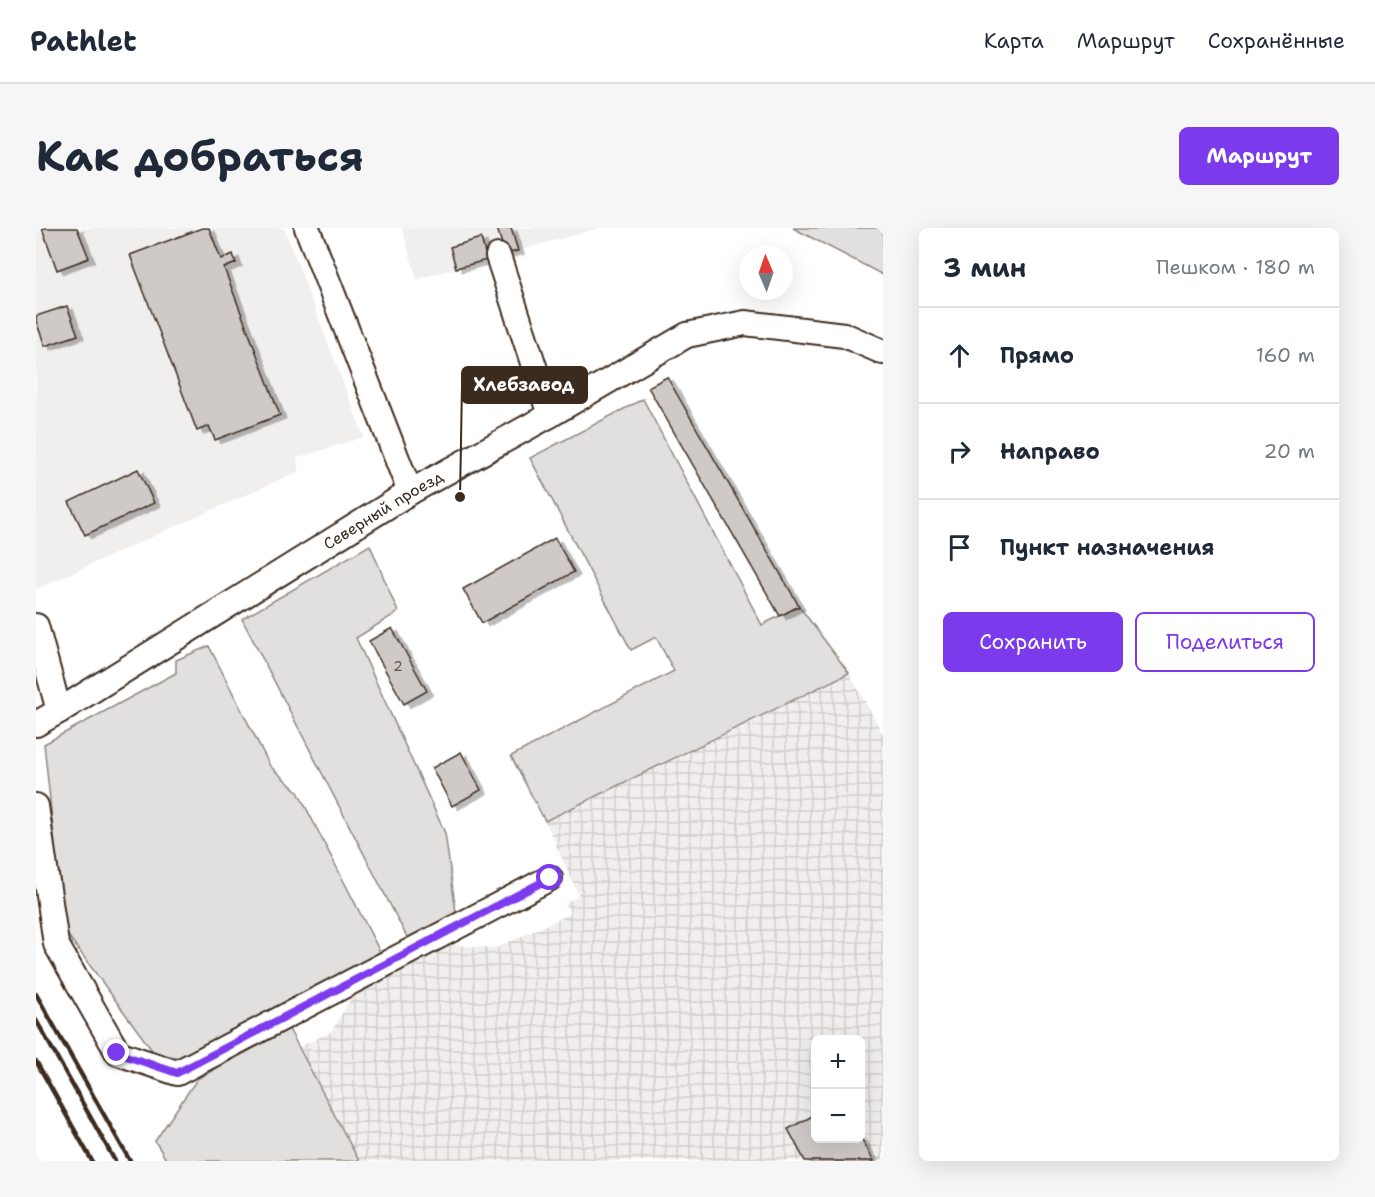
<!DOCTYPE html>
<html lang="ru">
<meta charset="utf-8">
<style>
body{margin:0;font-family:"Shantell Sans",sans-serif;background:#f6f6f7;color:#1f2937}
.controls{position:absolute;right:18px;bottom:18px;display:grid;overflow:hidden;border-radius:9px;box-shadow:0 6px 24px #0002}
.controls button{width:54px;height:54px;display:grid;place-items:center;padding:0;border:0;border-bottom:2px solid #e0e1e3;background:#fff;color:#1f2937;font:30px sans-serif}
.compass{position:absolute;left:703px;top:18px;width:54px;height:54px;border-radius:50%;background:#fff;box-shadow:0 6px 24px #0002;rotate:358deg}
.stop{position:absolute;width:18px;height:18px;margin:-14px;border:4px solid #7c3aed;border-radius:50%;background:#fff}
.stop.end{background:#7c3aed;border-color:#fff;box-shadow:0 2px 6px #0008}
.list{margin:0;padding:0;list-style:none}
h2{display:flex;justify-content:space-between;align-items:center;height:78px;margin:0;padding:0 24px;font-size:26px}
h2 small{font-size:20px;font-weight:400;color:#747a83}
.list li{display:grid;grid-template-columns:39px 1fr auto;gap:18px;align-items:center;box-sizing:border-box;height:96px;padding:0 24px;border-top:2px solid #e0e1e3}
.list b{display:block;font-size:22px;white-space:nowrap}
.list em{font-size:20px;font-style:normal;color:#747a83}
.actions{display:flex;gap:12px;padding:18px 24px}
.actions a{flex:1;padding:14px 0;border:2px solid #7c3aed;border-radius:9px;text-align:center;font-size:21px;color:#7c3aed}
.actions .main{background:#7c3aed;color:#fff}
.icon{flex:none;width:33px;height:33px;fill:none;stroke:currentColor;stroke-width:2;stroke-linecap:round;stroke-linejoin:round}
.map{position:relative;flex:none;width:847px;height:933px;overflow:hidden;border-radius:9px}
header{display:flex;align-items:center;gap:36px;box-sizing:border-box;height:84px;padding:0 30px;background:#fff;border-bottom:2px solid #e0e1e3}
header strong{font-size:28px}
nav{display:flex;gap:33px;margin-inline-start:auto;font-size:21px}
.intro{display:flex;align-items:center;justify-content:space-between;box-sizing:border-box;height:144px;padding:0 36px}
h1{margin:0;font-size:42px}
.button{padding:15px 27px;border-radius:9px;background:#7c3aed;color:#fff;font-size:21px;font-weight:700}
main{display:flex;gap:36px;padding:0 36px}
aside{flex:1;background:#fff;border-radius:9px;box-shadow:0 6px 24px #0002}
.map>svg:first-child{display:block}
.built{fill:#f1efee}
.industrial{fill:url(#industrial-grid);fill-rule:evenodd}
.green{fill:#e2e0de;stroke:#8e857e;stroke-width:1.5}
.building{fill:#cfcac7;stroke:#3b2a1e;stroke-width:1.5;filter:url(#shadow)}
.lines{fill:none;stroke-linecap:round;stroke-linejoin:round}
.minor-casing{stroke:#3b2a1e;stroke-width:28}
.minor{stroke:#fff;stroke-width:24}
.rail{stroke:#3b2a1e;stroke-width:4.5}
.route{stroke:#7c3aed;stroke-width:8}
.labels{text-anchor:middle;dominant-baseline:central;stroke-width:4.5;stroke-linejoin:round;paint-order:stroke}
.number-label{font-size:14px;fill:#605248}
.street-label{font-size:16px;fill:#3b2a1e;stroke:#fff}
.leader{fill:none;stroke:#3b2a1e;stroke-width:2}
.callout-dot{fill:#3b2a1e;stroke:#fff;stroke-width:2}
.callout{fill:#3b2a1e;stroke:#3b2a1e;stroke-width:2}
.callout-label{font-size:18px;text-anchor:middle;font-weight:bold;fill:#fff}
</style>
<header>
<strong>Pathlet</strong>
<nav><a>Карта</a><a>Маршрут</a><a>Сохранённые</a></nav>
</header>
<div class="intro"><h1>Как добраться</h1><a class="button">Маршрут</a></div>
<main>
<div class="map">
<svg width="847" height="933" viewBox="0 0 847 933">
<defs>
<pattern id="industrial-grid" width="8" height="8" patternUnits="userSpaceOnUse" patternTransform="scale(1.5)"><rect width="8" height="8" fill="#f1efee"/><path d="M0 4h8M4 0v8" fill="none" stroke="#d0cdcc"/></pattern>
<filter id="shadow"><feDropShadow dx="6" dy="3.5" stdDeviation="0" flood-color="#0004"/></filter>
</defs>
<rect width="100%" height="100%" fill="#fff"/>
<filter id="ink" filterUnits="userSpaceOnUse"><feTurbulence type="fractalNoise" baseFrequency=".0167" numOctaves="2"/><feDisplacementMap in="SourceGraphic" scale="12" xChannelSelector="R" yChannelSelector="G"/><feConvolveMatrix kernelMatrix="1 2 1 2 8 2 1 2 1" color-interpolation-filters="sRGB"/></filter>
<g filter="url(#ink)">
<!-- built -->
<path class="built" d="M0 0H248L328 209 261 230 263 243 0 361Z
M366 0H563L381 51Z"/>
<!-- industrial -->
<path class="industrial" d="M813 445 847 506V933H323L263 819 295 804 318 765 415 717 460 720 534 686 529 675 543 668 509 593ZM780 812H824V910H780Z"/>
<!-- green -->
<path class="green" d="M757 0H847V47Z
M607 171 726 397 763 378 813 445 509 593 475 528 638 443 620 409 595 422 494 230Z
M334 317 362 384 320 410 409 605 420 684 403 699 373 713 206 391Z
M173 418 234 538 262 564 345 726 145 830 118 825 28 702 8 516 140 445V432Z
M253 801 323 933H131L119 913 161 851Z"/>
<!-- building -->
<path class="building" d="M6 0H41L53 30 21 42Z
M166 0H173L185 31 197 26 200 35 188 40 244 187 179 212 173 198 161 203 94 27Z
M461 0H475L482 23 469 26Z
M445 10 451 32 420 40 414 19Z
M31 78 42 107 9 118 0 93V88Z
M631 149 763 378 744 388 612 159Z
M102 241 118 275 49 307 33 274Z
M519 310 538 344 446 395 427 361Z
M356 400 391 463 368 476 333 413Z
M425 524 445 562 416 578 396 540Z
M780 886V910H824V908L838 933H769L752 901Z"/>
<g class="lines">
<defs>
<g id="minor">
<path d="M271 0 374 264"/>
<path d="M462 28 514 187"/>
<path d="M0 398 23 483"/>
<path id="s1" d="M0 496 23 483 374 264 514 187 651 107 709 95 808 107 847 124"/>
<path d="M0 578 20 716 82 825 141 845 514 650"/>
</g>
</defs>
<!-- minor casing -->
<use href="#minor" class="minor-casing"/>
<!-- minor -->
<use href="#minor" class="minor"/>
<!-- rail -->
<path class="rail" d="M0 766 94 933
M0 792 79 933
M0 833 56 933"/>
</g>
</g>
<g class="lines" filter="url(#ink)">
<!-- route -->
<path class="route" d="M81 825 141 845 514 650"/>
</g>
<g class="labels">
<!-- number labels -->
<g class="number-label">
<text x="362" y="438">2</text>
</g>
<!-- street labels -->
<g class="street-label">
<text stroke="none"><textPath href="#s1" startOffset="408">Северный проезд</textPath></text>
</g>
</g>
<!-- callouts -->
<path class="leader" d="M424 269L426 157"/>
<circle class="callout-dot" cx="424" cy="269" r="6"/>
<rect class="callout" x="426" y="139" width="125" height="36" rx="6"/>
<g class="callout-label">
<text x="488" y="163">Хлебзавод</text>
</g>
</svg>
<div class="controls">
<button>+</button>
<button>−</button>
</div>
<svg class="compass" viewBox="-18 -18 36 36"><path d="M0-13l5 13h-10z" fill="#e53935"/><path d="M0 13l5-13h-10z" fill="#747a83"/></svg>
<div class="stop" style="left:514px;top:650px"></div>
<div class="stop end" style="left:81px;top:825px"></div>
</div>
<aside>
<h2>3 мин<small>Пешком · 180 m</small></h2>
<ul class="list">
<li><svg class="icon" aria-label="ahead" viewBox="0 0 24 24"><path d="M12 20V5M6 11l6-6 6 6"/></svg><div><b>Прямо</b></div><em>160 m</em></li>
<li><svg class="icon" aria-label="right" viewBox="0 0 24 24"><path d="M7 20v-9h11M14 6l5 5-5 5"/></svg><div><b>Направо</b></div><em>20 m</em></li>
<li><svg class="icon" aria-label="arrive" viewBox="0 0 24 24"><path d="M6 21V4h12l-3 4 3 4H6"/></svg><div><b>Пункт назначения</b></div></li>
</ul>
<div class="actions"><a class="main">Сохранить</a><a>Поделиться</a></div>
</aside>
</main>
